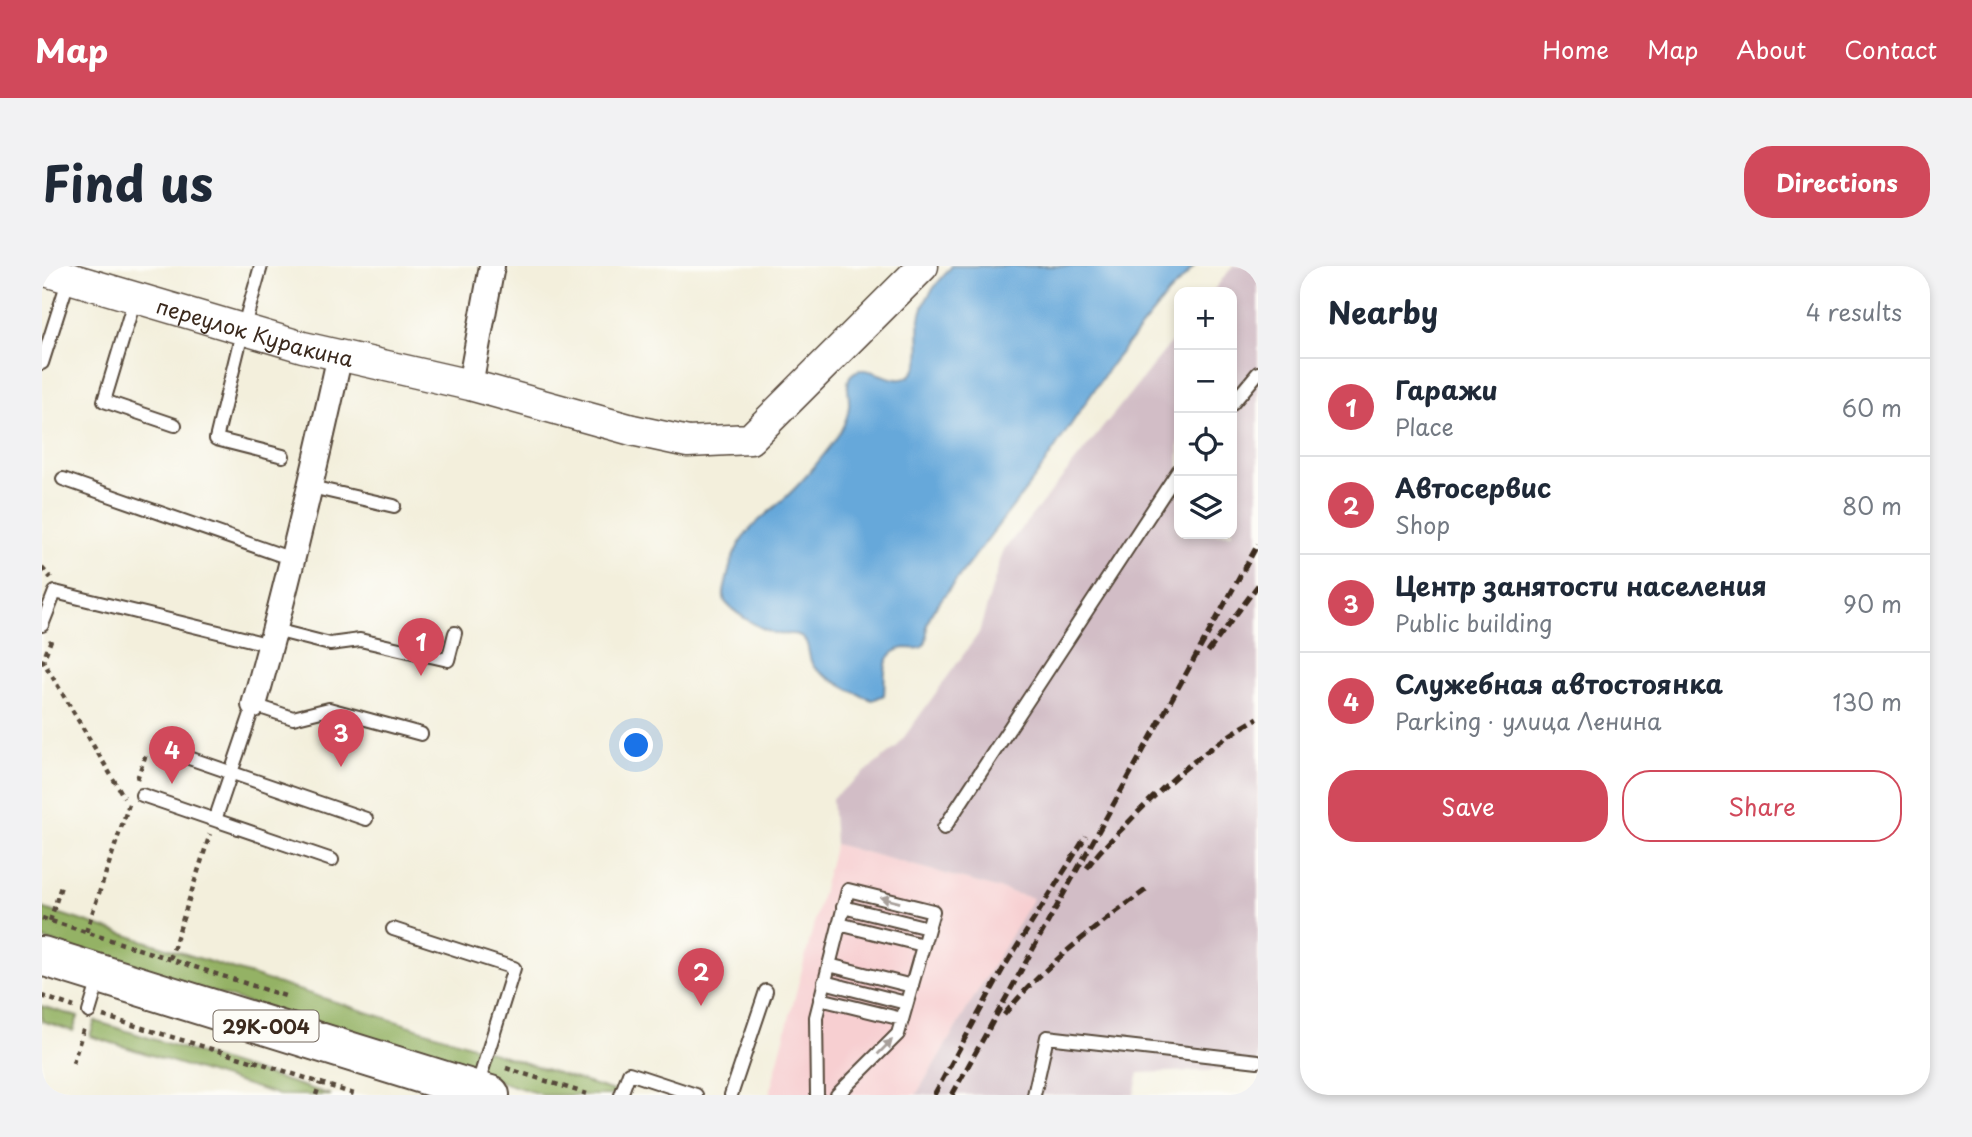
<!DOCTYPE html>
<meta charset="utf-8">
<style>
body{margin:0;font-family:"Playpen Sans",sans-serif;background:#f2f2f3;color:#1f2937}
.controls{position:absolute;right:21px;top:21px;display:grid;overflow:hidden;border-radius:14px;box-shadow:0 4px 10px #0003}
.controls button{width:63px;height:63px;display:grid;place-items:center;padding:0;border:0;border-bottom:2px solid #e0e1e3;background:#fff;color:#1f2937;font:35px sans-serif}
.you{position:absolute;left:595px;top:480px;width:24px;height:24px;margin:-18px;border:5px solid #fff;border-radius:50%;background:#1a73e8;box-shadow:0 0 0 10px #1a73e833}
.badge{display:grid;place-items:center;width:46px;height:46px;border-radius:50%;background:#d1495b;color:#fff;font-size:23px;font-weight:700}
.pin{position:absolute;translate:-50% -58px;filter:drop-shadow(0 2px 4px #0008)}
.pin::after{content:'';position:absolute;top:37px;width:24px;height:21px;background:inherit;clip-path:polygon(0 0,100% 0,50% 100%)}
.list{margin:0;padding:0;list-style:none}
h2{display:flex;justify-content:space-between;align-items:center;height:91px;margin:0;padding:0 28px;font-size:30px}
h2 small{font-size:23px;font-weight:400;color:#747a83}
.list li{display:grid;grid-template-columns:46px 1fr auto;gap:21px;align-items:center;box-sizing:border-box;height:98px;padding:0 28px;border-top:2px solid #e0e1e3}
.list b{display:block;font-size:26px;white-space:nowrap}
.list p{margin:0;font-size:23px;white-space:nowrap;color:#747a83}
.list em{font-size:23px;font-style:normal;color:#747a83}
.actions{display:flex;gap:14px;padding:21px 28px}
.actions a{flex:1;padding:16px 0;border:2px solid #d1495b;border-radius:28px;text-align:center;font-size:24px;color:#d1495b}
.actions .main{background:#d1495b;color:#fff}
.icon{flex:none;width:38px;height:38px;fill:none;stroke:currentColor;stroke-width:2;stroke-linecap:round;stroke-linejoin:round}
.map{position:relative;flex:none;width:1216px;height:829px;overflow:hidden;border-radius:28px}
header{display:flex;align-items:center;gap:42px;box-sizing:border-box;height:98px;padding:0 35px;background:#d1495b;color:#fff}
header strong{font-size:33px}
nav{display:flex;gap:38px;margin-inline-start:auto;font-size:24px}
.intro{display:flex;align-items:center;justify-content:space-between;box-sizing:border-box;height:168px;padding:0 42px}
h1{margin:0;font-size:49px}
.button{padding:18px 32px;border-radius:28px;background:#d1495b;color:#fff;font-size:24px;font-weight:700}
main{display:flex;gap:42px;padding:0 42px}
aside{flex:1;background:#fff;border-radius:28px;box-shadow:0 4px 10px #0003}
.map>svg:first-child{display:block}
.built{fill:#f7cfd1}
.industrial{fill:#d2bdc6}
.forest{fill:#94b265;stroke:#686e42;stroke-width:2}
.water{fill:#66a8da;stroke:#50697c;stroke-width:2}
.lines{fill:none;stroke-linecap:round;stroke-linejoin:round}
.service-casing{stroke:#57483a;stroke-width:16}
.minor-casing{stroke:#57483a;stroke-width:28}
.tertiary-casing{stroke:#57483a;stroke-width:33}
.primary-casing{stroke:#57483a;stroke-width:42}
.path{stroke:#57483a;stroke-width:4.5;stroke-dasharray:5 5;stroke-linecap:butt}
.service{stroke:#fff;stroke-width:12}
.minor{stroke:#fff;stroke-width:24}
.tertiary{stroke:#fff;stroke-width:30}
.primary{stroke:#fff;stroke-width:38}
.rail{stroke:#3b2a1e;stroke-width:5;stroke-dasharray:10 5;stroke-linecap:butt}
.oneway{fill:#a79f9a}
.labels{text-anchor:middle;dominant-baseline:central;stroke-width:5;stroke-linejoin:round;paint-order:stroke}
.shield{fill:#fdfcf7;stroke:#75695f;stroke-width:2}
.shield-label{font-size:19px;font-weight:bold;fill:#3b2a1e}
.street-label{font-size:21px;fill:#3b2a1e;stroke:#fdfcf7}
</style>
<header>
<strong>Map</strong>
<nav><a>Home</a><a>Map</a><a>About</a><a>Contact</a></nav>
</header>
<div class="intro"><h1>Find us</h1><a class="button">Directions</a></div>
<main>
<div class="map">
<svg width="1216" height="829" viewBox="0 0 1216 829">
<rect width="100%" height="100%" fill="#fdfcf7"/>
<filter id="ink" filterUnits="userSpaceOnUse"><feTurbulence type="fractalNoise" baseFrequency=".0143" numOctaves="2"/><feDisplacementMap in="SourceGraphic" scale="14" xChannelSelector="R" yChannelSelector="G"/><feConvolveMatrix kernelMatrix="1 2 1 2 8 2 1 2 1" color-interpolation-filters="sRGB"/></filter>
<filter id="wash" filterUnits="userSpaceOnUse"><feTurbulence type="fractalNoise" baseFrequency=".00686" numOctaves="4" result="noise"/><feDisplacementMap in="SourceGraphic" scale="28" xChannelSelector="R" yChannelSelector="G"/><feGaussianBlur stdDeviation="1.57" result="paint"/><feColorMatrix in="noise" values="0 0 0 0 0 0 0 0 0 0 0 0 0 0 0 0 0 1.4 0 .05"/><feComposite in="paint" operator="in"/></filter>
<g filter="url(#wash)">
<rect width="100%" height="100%" fill="#f3efdc"/>
<!-- built -->
<path class="built" d="M793 578 991 632 874 829H727Z"/>
<!-- industrial -->
<path class="industrial" d="M1191 0H1216V803L1097 807 1092 829H874L991 632 793 578 790 532 855 481 937 367 961 285 1137 67V268H1190V26H1170Z"/>
<!-- forest -->
<path class="forest" d="M0 642 584 829H501L0 673Z
M0 740 36 751 31 765 0 755Z
M53 755 289 829H237L48 770Z"/>
<!-- water -->
<path class="water" d="M910 0H1152L1144 10 1126 28 1071 96 995 209 892 343C889 348 886 353 885 359 884 366 887 376 880 381 876 384 868 382 863 382 837 386 844 412 842 429L831 434C820 431 780 410 772 401 764 391 770 374 756 369 750 367 742 369 735 368 722 365 695 349 685 338 679 332 683 322 685 313 696 258 723 255 756 219 769 205 782 189 793 174 800 164 806 152 807 140 808 131 803 116 809 109 825 91 856 129 872 105 882 92 875 69 878 53 881 31 896 17 910 0Z"/>
</g>
<g filter="url(#ink)">
<g class="lines">
<defs>
<path id="service" d="M219 0 201 63 174 173 241 190
M93 32 62 135 133 159
M0 97 27 12
M1190 138 1216 107
M21 213 250 293
M269 221 352 240
M0 359 13 326 229 379
M233 364 288 378 318 374 406 394 413 367
M118 482 324 553
M100 529 173 554 212 439 251 452 287 443 379 468
M173 554 290 594
M902 562 1137 204
M801 641 886 662
M797 658 881 679
M351 663 472 702 435 821
M787 699 870 720
M782 716 864 737
M778 733 860 753
M47 746 57 713
M579 829 587 807 654 829
M689 829 724 725
M775 829 774 751 806 624 891 645 856 768 795 829
M992 829 1005 771 1216 795"/>
<path id="minor" d="M428 119 450 0
M212 439C245 323 272 206 298 89"/>
<g id="tertiary">
<path id="s1" d="M0 4 261 81 428 119 590 164 646 176 708 173 881 0"/>
</g>
<path id="primary" d="M0 690 448 829"/>
</defs>
<!-- service casing -->
<use href="#service" class="service-casing"/>
<!-- minor casing -->
<use href="#minor" class="minor-casing"/>
<!-- tertiary casing -->
<use href="#tertiary" class="tertiary-casing"/>
<!-- primary casing -->
<use href="#primary" class="primary-casing"/>
<!-- path -->
<path class="path" d="M0 302 9 312
M9 374 1 395 82 531
M95 513 104 488
M0 652 246 731
M8 655 20 617
M44 666 87 538
M128 693 168 568
M0 730 32 741
M61 750 212 796
M212 795 315 829
M31 797 42 761
M464 802 548 829
M274 829 278 817"/>
<!-- service -->
<use href="#service" class="service"/>
<!-- minor -->
<use href="#minor" class="minor"/>
<!-- tertiary -->
<use href="#tertiary" class="tertiary"/>
<!-- primary -->
<use href="#primary" class="primary"/>
<!-- rail -->
<path class="rail" d="M1166 386 1216 319
M1045 602C1055 587 1068 575 1081 562 1120 520 1165 480 1216 452
M962 749C1003 698 1052 662 1105 623
M892 829 961 703 1044 570
M910 829 1216 278"/>
</g>
<!-- one-way arrows -->
<defs><path id="oneway-solid" d="M-6-.8H1V-3.2L6.5 0L1 3.2V.8H-6Z" transform="scale(1.75)"/></defs>
<g class="oneway">
<use href="#oneway-solid" transform="translate(848 634) rotate(-166)"/>
<use href="#oneway-solid" transform="translate(843 781) rotate(-45)"/>
</g>
</g>
<g class="labels">
<!-- shield labels -->
<rect class="shield" x="171.5" y="744.5" width="105" height="31" rx="5"/>
<g class="shield-label">
<text x="224" y="760">29К-004</text>
</g>
<!-- street labels -->
<g class="street-label">
<text stroke="none"><textPath href="#s1" startOffset="222">переулок Куракина</textPath></text>
</g>
</g>
</svg>
<div class="controls">
<button>+</button>
<button>−</button>
<button><svg class="icon" aria-label="locate" viewBox="0 0 24 24"><circle cx="12" cy="12" r="6"/><path d="M12 2v4M12 18v4M2 12h4M18 12h4"/></svg></button>
<button><svg class="icon" aria-label="layers" viewBox="0 0 24 24"><path d="M12 4l9 5-9 5-9-5zM3 14l9 5 9-5"/></svg></button>
</div>
<div class="you"></div>
<div class="pin badge" style="left:379px;top:410px">1</div>
<div class="pin badge" style="left:659px;top:740px">2</div>
<div class="pin badge" style="left:299px;top:501px">3</div>
<div class="pin badge" style="left:130px;top:518px">4</div>
</div>
<aside>
<h2>Nearby<small>4 results</small></h2>
<ul class="list">
<li><span class="badge">1</span><div><b>Гаражи</b><p>Place</p></div><em>60 m</em></li>
<li><span class="badge">2</span><div><b>Автосервис</b><p>Shop</p></div><em>80 m</em></li>
<li><span class="badge">3</span><div><b>Центр занятости населения</b><p>Public building</p></div><em>90 m</em></li>
<li><span class="badge">4</span><div><b>Служебная автостоянка</b><p>Parking · улица Ленина</p></div><em>130 m</em></li>
</ul>
<div class="actions"><a class="main">Save</a><a>Share</a></div>
</aside>
</main>
